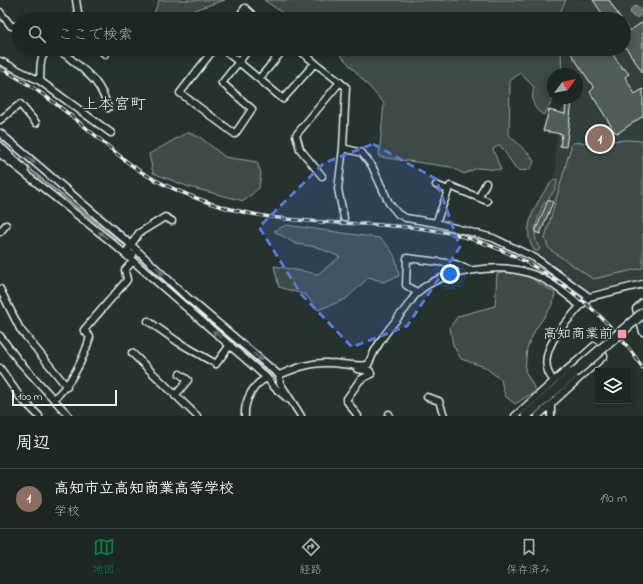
<!DOCTYPE html>
<html lang="ja">
<meta charset="utf-8">
<style>
body{margin:0;font-family:"Indie Flower","Klee One",sans-serif;background:#29322f;color:#f1f3f6}
.controls{position:absolute;right:12px;bottom:12px;display:grid;overflow:hidden;border-radius:0px;box-shadow:0 2px 6px #0003}
.controls button{width:36px;height:36px;display:grid;place-items:center;padding:0;border:0;border-bottom:1px solid #3a4340;background:#1c2622;color:#f1f3f6;font:20px sans-serif}
.compass{position:absolute;left:547px;top:68px;width:36px;height:36px;border-radius:50%;background:#1c2622;box-shadow:0 2px 6px #0003;rotate:58deg}
.scale{position:absolute;left:12px;bottom:10px;width:105px;box-sizing:border-box;padding-left:4px;border:2px solid #e8f1f8;border-top:0;font-size:11px;line-height:14px;white-space:nowrap;color:#e8f1f8;-webkit-text-stroke:3px #26332d;paint-order:stroke}
.you{position:absolute;left:450px;top:274px;width:14px;height:14px;margin:-10px;border:3px solid #fff;border-radius:50%;background:#1a73e8;box-shadow:0 0 0 6px #1a73e833}
.badge{display:grid;place-items:center;width:26px;height:26px;border-radius:50%;background:#0b8043;color:#fff;font-size:13px;font-weight:700}
.pin{position:absolute;translate:-50% -50%;border:2px solid #fff;box-shadow:0 1px 4px #0006}
.list{margin:0;padding:0;list-style:none}
h2{display:flex;justify-content:space-between;align-items:center;height:52px;margin:0;padding:0 16px;font-size:17px}
h2 small{font-size:13px;font-weight:400;color:#a0a5a5}
.list li{display:grid;grid-template-columns:26px 1fr auto;gap:12px;align-items:center;box-sizing:border-box;height:60px;padding:0 16px;border-top:1px solid #3a4340}
.list b{display:block;font-size:15px;white-space:nowrap}
.list p{margin:0;font-size:13px;white-space:nowrap;color:#a0a5a5}
.list em{font-size:13px;font-style:normal;color:#a0a5a5}
.icon{flex:none;width:22px;height:22px;fill:none;stroke:currentColor;stroke-width:2;stroke-linecap:round;stroke-linejoin:round}
.map{position:relative;flex:none;width:643px;height:416px;overflow:hidden}
.search{position:absolute;background:#1c2622;box-shadow:0 2px 6px #0003;left:12px;right:12px;top:12px;height:44px;display:flex;align-items:center;gap:10px;box-sizing:border-box;padding:0 14px;border-radius:22px;color:#a0a5a5;font-size:15px}
.sheet{height:112px;background:#1c2622}
nav{display:flex;justify-content:space-around;align-items:center;box-sizing:border-box;height:56px;border-top:1px solid #3a4340;background:#1c2622;font-size:11px;color:#a0a5a5}
nav a{display:grid;justify-items:center;gap:2px}
nav .on{color:#0b8043}
.map>svg:first-child{display:block}
.built{fill:#333f3a}
.green{fill:#3e4b47;stroke:#939ea0}
.water{fill:#636f6d;stroke:#98a3a5}
.lines{fill:none;stroke-linecap:round;stroke-linejoin:round}
.stream{stroke:#98a3a5;stroke-width:2}
.building{fill:#505c59;stroke:#e8f1f8}
.minor-casing{stroke:#e8f1f8;stroke-width:9}
.primary-casing{stroke:#e8f1f8;stroke-width:12}
.minor{stroke:#26332d;stroke-width:6}
.primary{stroke:#26332d;stroke-width:9}
.rail-casing{stroke:#e8f1f8;stroke-width:3.5}
.rail{stroke:#26332d;stroke-width:2;stroke-dasharray:6;stroke-linecap:butt}
.primary-bridge-casing{stroke:#e8f1f8;stroke-width:12;stroke-linecap:butt}
.primary-bridge{stroke:#26332d;stroke-width:9}
.oneway{fill:#6a7674}
.marked{fill:#5077e0;fill-opacity:0.2;stroke:#5077e0;stroke-width:3;stroke-dasharray:8 5;stroke-linejoin:round}
.poi-dot{fill:#ff9aa2;stroke:#26332d;stroke-width:1.5}
.labels{text-anchor:middle;dominant-baseline:central;stroke-width:3.5;stroke-linejoin:round;paint-order:stroke}
.poi-label{font-size:14px;fill:#e8f1f8;stroke:#26332d;text-anchor:end}
.quarter-label{font-size:16px;fill:#e8f1f8;stroke:#26332d}
</style>
<div class="map">
<svg width="643" height="416" viewBox="0 0 643 416">
<rect width="100%" height="100%" fill="#26332d"/>
<filter id="ink" filterUnits="userSpaceOnUse"><feTurbulence type="fractalNoise" baseFrequency=".025" numOctaves="2"/><feDisplacementMap in="SourceGraphic" scale="8" xChannelSelector="R" yChannelSelector="G"/><feConvolveMatrix kernelMatrix="1 2 1 2 8 2 1 2 1" color-interpolation-filters="sRGB"/></filter>
<g filter="url(#ink)">
<!-- built -->
<path class="built" d="M568 0H643V279L602 289H591V291L584 289 534 254 527 237V226L533 211 547 186 549 187 556 178 554 177 556 168 555 146 561 111 569 98H577V74H564L562 49H624V19H560V15Z"/>
<!-- green -->
<path class="green" d="M159 0H225L200 8 176 19H152Z
M264 0H566L559 15V19H291Z
M335 49H561L562 74H553L554 98 544 115C532 109 531 99 534 87L520 73 510 81 509 135 531 156 534 162C530 172 526 171 517 170L500 145 493 149 501 170 477 168 464 174 451 167 379 157 384 103Z
M188 132 201 138 225 157 257 162 261 173 259 188 244 201 189 187 153 173 149 154Z
M628 140 643 141V268L593 279 552 251 548 247 545 238 572 143Z
M554 179H557C557 191 550 196 544 204 542 206 541 210 540 213 535 226 532 236 540 249L538 251H535C518 229 539 197 554 179Z
M286 225 379 238C394 250 396 257 399 276L383 282 369 277 346 299 318 310 306 295 279 287 274 266 318 274 340 257 317 247 296 244 274 231Z
M517 269 529 273 535 281 555 293 553 304 535 330 527 348 525 371 536 391 515 404 505 396 501 380 485 367 461 359 453 345 450 327 458 316 495 306 497 274Z"/>
<!-- water -->
<path class="water" d="M630.5 12a5.5 5.5 0 1 1 11 0a5.5 5.5 0 1 1-11 0Z"/>
<g class="lines">
<!-- stream -->
<path class="stream" d="M0 141 39 177 128 248
M135 255 182 299 275 378"/>
</g>
<!-- building -->
<path class="building" d="M593 0H609L621 19H606Z
M643 22V73L624 45V23L629 31Z
M568 49H609L623 69 624 68 629 74 625 77 635 94 643 89V116L618 133 615 132 590 92 594 88Z
M566 101 572 102 566 147 560 146 562 134 543 131 549 110 565 114Z
M548 200 553 202 540 234 535 232Z"/>
<g class="lines">
<defs>
<path id="minor" d="M76 0 79 19
M0 12 11 26H19
M237 19 245 8 257 19
M55 49 66 55 75 49
M99 49 105 54
M214 49 180 93 235 134 252 109 222 83 249 49
M223 49 283 99 315 63 346 87 343 148 362 153 372 166 389 203 398 214 406 218 436 223 493 238 535 258 589 297 643 284
M298 49 315 63
M66 55C87 73 100 80 108 108
M0 61 40 81 111 133
M259 79 284 49
M40 81C41 68 38 56 50 49
M0 120 20 104 36 123
M0 133 129 243 187 297 279 375 280 383 301 416
M0 146 25 170
M343 148 338 189 344 218
M0 154 110 241 267 378 274 387 288 399
M322 176 300 149 296 135 340 82
M436 185 448 190
M479 197 486 183
M436 223 450 186 487 201
M0 232 6 225
M133 255 127 251 139 233 165 217 172 221
M0 289 20 329 67 387
M418 293 406 285 407 258 455 264 469 270
M643 302 636 309 643 332
M148 321 178 342 216 364 230 345
M0 336 18 360 69 416
M132 353 197 416
M576 362 594 346
M0 368 20 397 39 416
M357 369 370 371 371 374 360 380 346 400 358 416
M585 373 604 356
M279 375C294 369 311 362 328 363 342 363 354 367 368 365 376 345 387 331 401 314 407 308 412 298 418 292 442 270 499 263 529 273 548 279 565 293 580 306
M175 396 188 380 180 374
M427 397 439 401 444 416
M54 399C72 382 83 361 90 337L84 330 127 280 125 270 133 261
M389 414V416
M245 416C244 401 253 384 267 378
M515 416 554 381C529 354 572 316 589 297
M538 416 585 373 576 362 554 381
M551 416V404"/>
<path id="primary" d="M526 416 574 373"/>
</defs>
<!-- minor casing -->
<use href="#minor" class="minor-casing"/>
<!-- primary casing -->
<use href="#primary" class="primary-casing"/>
<!-- minor -->
<use href="#minor" class="minor"/>
<!-- primary -->
<use href="#primary" class="primary"/>
<defs>
<path id="rail" d="M0 68C31 84 58 105 85 127 104 142 122 160 143 173 159 183 178 191 196 198 271 227 340 220 418 228 509 238 593 293 643 368"/>
</defs>
<!-- rail casing -->
<use href="#rail" class="rail-casing"/>
<!-- rail -->
<use href="#rail" class="rail"/>
<defs>
<path id="primary-bridge" d="M574 373 643 313"/>
</defs>
<!-- primary-bridge casing -->
<use href="#primary-bridge" class="primary-bridge-casing"/>
<!-- primary-bridge -->
<use href="#primary-bridge" class="primary-bridge"/>
</g>
<!-- one-way arrows -->
<defs><path id="oneway-solid" d="M-6-.8H1V-3.2L6.5 0L1 3.2V.8H-6Z"/></defs>
<g class="oneway">
<use href="#oneway-solid" transform="translate(31 160) rotate(41)"/>
<use href="#oneway-solid" transform="translate(103 235) rotate(-142)"/>
<use href="#oneway-solid" transform="translate(160 271) rotate(43)"/>
<use href="#oneway-solid" transform="translate(217 334) rotate(-139)"/>
<use href="#oneway-solid" transform="translate(258 357) rotate(41)"/>
</g>
</g>
<!-- marked area -->
<path class="marked" d="M373 144 436 179 460 247 407 326 352 347 301 294 259 227 324 163Z"/>
<!-- markers -->
<rect class="poi-dot" x="617" y="329" width="10" height="10" rx="2"/>
<g class="labels">
<!-- poi labels -->
<g class="poi-label">
<text x="613" y="334">高知商業前</text>
</g>
<!-- quarter labels -->
<g class="quarter-label">
<text x="114" y="105">上本宮町</text>
</g>
</g>
</svg>
<div class="controls">
<button><svg class="icon" aria-label="layers" viewBox="0 0 24 24"><path d="M12 4l9 5-9 5-9-5zM3 14l9 5 9-5"/></svg></button>
</div>
<svg class="compass" viewBox="-18 -18 36 36"><path d="M0-13l5 13h-10z" fill="#e53935"/><path d="M0 13l5-13h-10z" fill="#a0a5a5"/></svg>
<div class="scale">100 m</div>
<div class="you"></div>
<div class="pin badge" style="left:600px;top:139px;background:#8d6e63">1</div>
<div class="search"><svg class="icon" aria-label="search" viewBox="0 0 24 24"><circle cx="10" cy="10" r="6"/><path d="M15 15l6 6"/></svg>ここで検索</div>
</div>
<section class="sheet">
<h2>周辺<small></small></h2>
<ul class="list">
<li><span class="badge" style="background:#8d6e63">1</span><div><b>高知市立高知商業高等学校</b><p>学校</p></div><em>190 m</em></li>
</ul>
</section>
<nav>
<a class="on"><svg class="icon" aria-label="map" viewBox="0 0 24 24"><path d="M3 6l6-2 6 2 6-2v14l-6 2-6-2-6 2zM9 4v14M15 6v14"/></svg>地図</a>
<a><svg class="icon" aria-label="directions" viewBox="0 0 24 24"><path d="M12 3l9 9-9 9-9-9zM9 14v-3h6M13 9l2 2-2 2"/></svg>経路</a>
<a><svg class="icon" aria-label="saved" viewBox="0 0 24 24"><path d="M7 4h10v16l-5-4-5 4z"/></svg>保存済み</a>
</nav>
